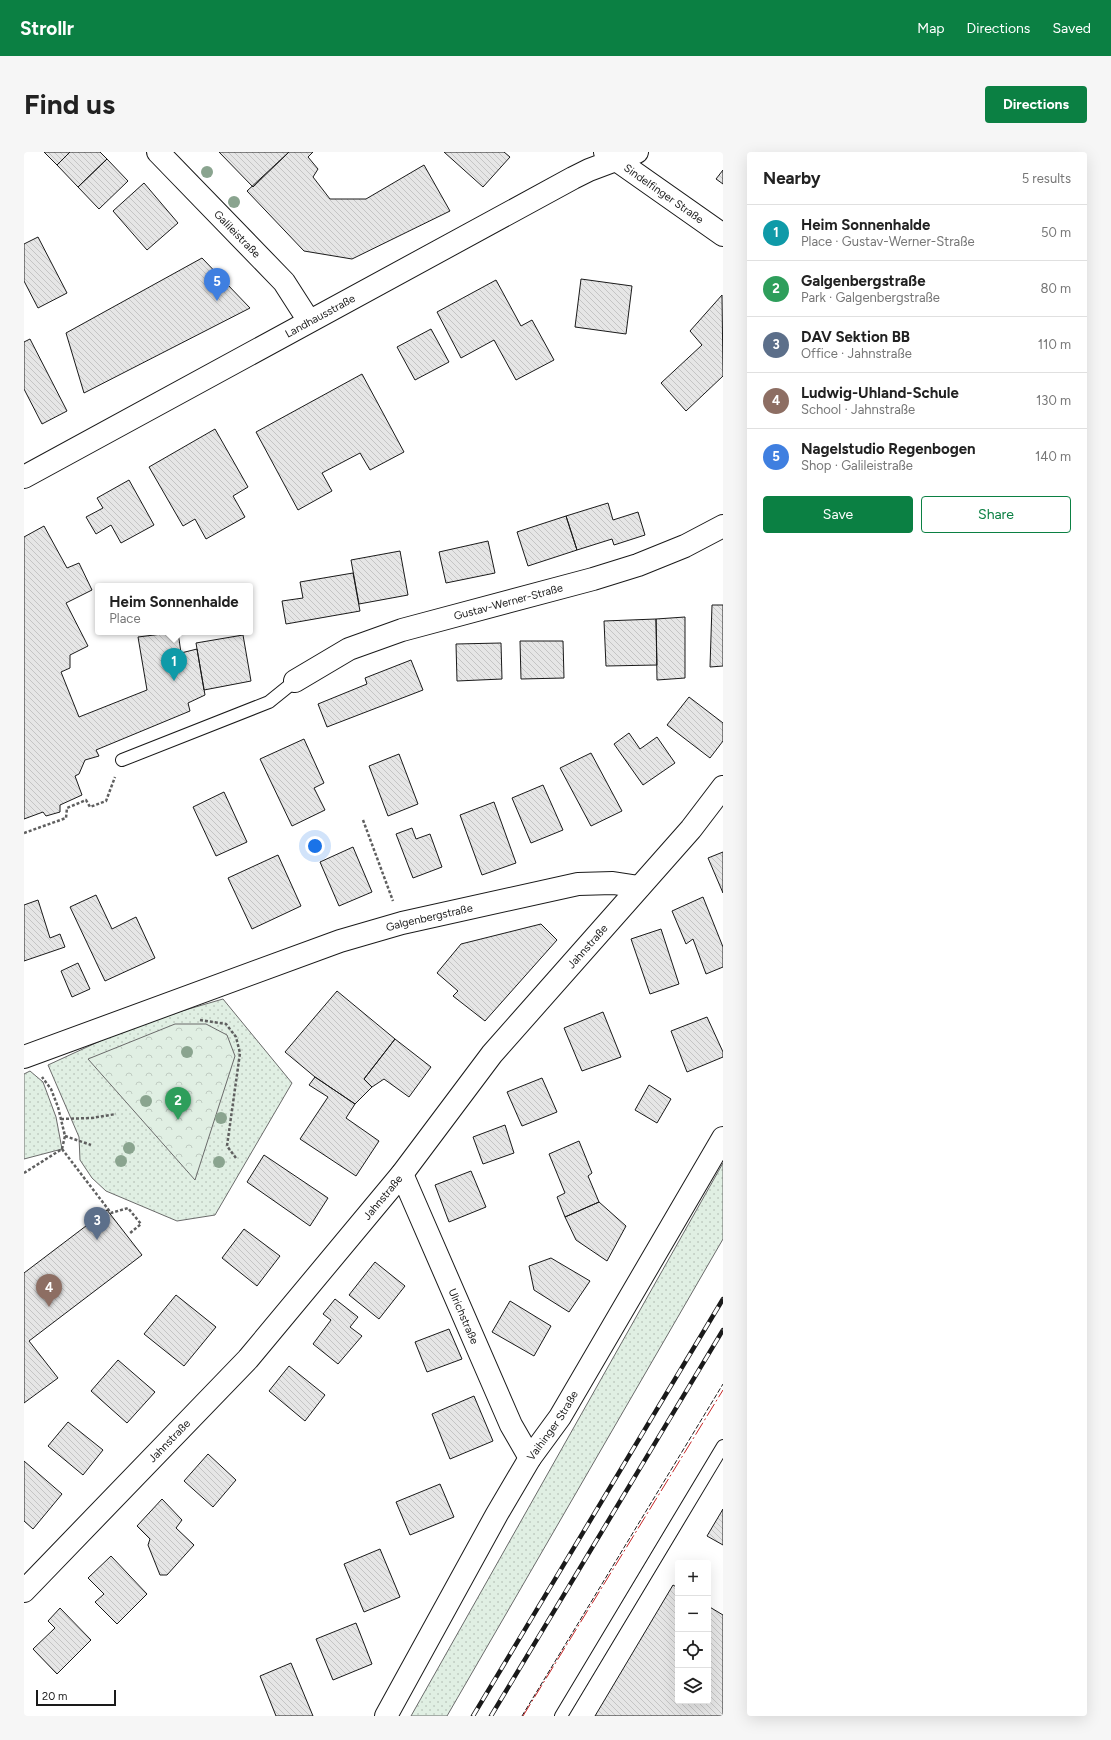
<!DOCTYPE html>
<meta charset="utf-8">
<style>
body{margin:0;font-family:Figtree,sans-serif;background:#f6f6f6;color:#222}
.controls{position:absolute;right:12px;bottom:12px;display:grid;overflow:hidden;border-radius:4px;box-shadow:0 4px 16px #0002}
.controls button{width:36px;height:36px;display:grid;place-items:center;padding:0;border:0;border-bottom:1px solid #e0e0e0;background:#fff;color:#222;font:20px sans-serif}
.scale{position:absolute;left:12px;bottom:10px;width:80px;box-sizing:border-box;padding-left:4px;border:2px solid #1a1a1a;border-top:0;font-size:11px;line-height:14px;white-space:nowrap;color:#1a1a1a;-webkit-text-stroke:3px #fff;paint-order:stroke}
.you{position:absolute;left:291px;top:694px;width:14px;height:14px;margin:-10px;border:3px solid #fff;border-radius:50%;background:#1a73e8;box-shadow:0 0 0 6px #1a73e833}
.badge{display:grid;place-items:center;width:26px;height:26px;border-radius:50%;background:#0b8043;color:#fff;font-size:13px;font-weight:700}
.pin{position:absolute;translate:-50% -33px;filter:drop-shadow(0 1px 2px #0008)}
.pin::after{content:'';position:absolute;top:21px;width:14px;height:12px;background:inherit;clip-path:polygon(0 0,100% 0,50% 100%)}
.popup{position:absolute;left:71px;top:431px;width:158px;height:52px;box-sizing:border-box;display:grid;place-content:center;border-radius:4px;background:#fff;filter:drop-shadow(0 1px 3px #0005);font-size:13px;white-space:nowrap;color:#767676}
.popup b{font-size:15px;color:#222}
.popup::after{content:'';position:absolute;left:50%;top:100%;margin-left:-8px;border:8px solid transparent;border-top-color:#fff}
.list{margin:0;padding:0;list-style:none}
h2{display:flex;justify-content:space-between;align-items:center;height:52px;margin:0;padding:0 16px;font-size:17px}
h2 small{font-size:13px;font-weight:400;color:#767676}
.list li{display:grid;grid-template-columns:26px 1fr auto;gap:12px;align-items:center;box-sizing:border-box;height:56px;padding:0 16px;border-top:1px solid #e0e0e0}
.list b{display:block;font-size:15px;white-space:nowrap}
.list p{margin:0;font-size:13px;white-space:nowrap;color:#767676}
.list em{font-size:13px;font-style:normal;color:#767676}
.actions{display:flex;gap:8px;padding:12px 16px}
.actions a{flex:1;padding:9px 0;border:1px solid #0b8043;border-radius:4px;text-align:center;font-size:14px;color:#0b8043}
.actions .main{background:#0b8043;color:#fff}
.icon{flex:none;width:22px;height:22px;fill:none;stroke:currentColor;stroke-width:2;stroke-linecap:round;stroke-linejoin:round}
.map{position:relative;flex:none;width:699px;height:1564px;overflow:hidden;border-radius:4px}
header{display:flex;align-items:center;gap:24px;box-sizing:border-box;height:56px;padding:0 20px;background:#0b8043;color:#fff}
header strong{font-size:19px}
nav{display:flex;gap:22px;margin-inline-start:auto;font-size:14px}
.intro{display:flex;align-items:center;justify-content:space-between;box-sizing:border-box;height:96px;padding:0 24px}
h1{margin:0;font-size:28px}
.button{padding:10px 18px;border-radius:4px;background:#0b8043;color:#fff;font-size:14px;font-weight:700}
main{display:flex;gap:24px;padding:0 24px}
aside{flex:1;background:#fff;border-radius:4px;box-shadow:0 4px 16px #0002}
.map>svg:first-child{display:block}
.grass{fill:url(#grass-dots);stroke:#6a6a6a}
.park{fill:url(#park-crowns);stroke:#6a6a6a}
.building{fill:url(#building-back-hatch);stroke:#1a1a1a}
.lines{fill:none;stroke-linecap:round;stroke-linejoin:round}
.lane-casing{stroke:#1a1a1a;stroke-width:14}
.street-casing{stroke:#1a1a1a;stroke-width:24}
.secondary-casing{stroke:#1a1a1a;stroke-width:24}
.path{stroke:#5f5f5f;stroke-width:2.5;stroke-dasharray:3 2;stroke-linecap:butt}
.lane{stroke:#fff;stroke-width:12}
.street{stroke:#fff;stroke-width:22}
.secondary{stroke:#fff;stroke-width:22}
.rail-casing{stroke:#1a1a1a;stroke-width:4.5}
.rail{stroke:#fff;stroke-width:3;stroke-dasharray:9;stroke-linecap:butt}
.fence{stroke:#1a1a1a;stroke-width:1;stroke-dasharray:5 2;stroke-linecap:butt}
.power{stroke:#c62828;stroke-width:1;stroke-dasharray:14 3 2 3;stroke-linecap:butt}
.tree{fill:#8aa48f}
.labels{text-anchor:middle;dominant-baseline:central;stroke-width:3;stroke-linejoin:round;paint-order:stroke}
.street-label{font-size:11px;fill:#1a1a1a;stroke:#fff}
</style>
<header>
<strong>Strollr</strong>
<nav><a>Map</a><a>Directions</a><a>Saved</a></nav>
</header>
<div class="intro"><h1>Find us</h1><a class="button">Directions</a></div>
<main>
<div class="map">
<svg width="699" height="1564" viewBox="0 0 699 1564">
<defs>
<pattern id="grass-dots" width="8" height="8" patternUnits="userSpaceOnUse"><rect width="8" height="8" fill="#e0efe3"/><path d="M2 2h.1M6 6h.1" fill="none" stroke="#c0ccc2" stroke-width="1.8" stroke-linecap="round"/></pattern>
<pattern id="park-crowns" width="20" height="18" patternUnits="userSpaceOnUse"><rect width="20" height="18" fill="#e0efe3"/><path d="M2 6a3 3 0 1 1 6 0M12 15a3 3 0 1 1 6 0" fill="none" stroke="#c0ccc2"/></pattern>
<pattern id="building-back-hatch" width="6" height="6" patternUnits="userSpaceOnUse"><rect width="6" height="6" fill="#e6e6e6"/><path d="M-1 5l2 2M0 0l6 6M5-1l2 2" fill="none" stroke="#c5c5c5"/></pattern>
</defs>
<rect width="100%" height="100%" fill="#fff"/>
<!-- grass -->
<path class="grass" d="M199 847 268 931 191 1063 153 1069 82 1039 68 1026 56 1008 55 985 24 913 113 872Z
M6 919 19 930 32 965 38 997 0 1007V922Z
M699 1011V1087L423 1564H387Z"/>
<!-- park -->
<path class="park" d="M151 872H182L203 883 211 904 171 1028 64 907Z"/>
<!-- building -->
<path class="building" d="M20 0H46L33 13Z
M46 0H76L83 7 54 35 33 13Z
M195 0H265L229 35Z
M265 0H289L284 5 294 17 289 25 306 47H342L400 13 426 59 328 107 280 99 223 39Z
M420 0H480L486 5 459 35Z
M83 7 104 29 75 57 54 35Z
M699 18V32L692 27Z
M120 31 154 71 123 98 89 59Z
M14 85 43 141 14 156 0 129V92Z
M178 106 226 156 60 241 42 181Z
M557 127 608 134 602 182 551 175Z
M472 128 497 174 508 168 530 208 492 228 470 188 437 206 413 160Z
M698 143 699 224 662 259 637 231 678 193 666 179Z
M407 177 425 210 391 228 373 195Z
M6 187 43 259 18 272 0 237V190Z
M338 222 380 300 346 318 336 301 298 321 308 339 274 358 232 280Z
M191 277 224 335 209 344 221 365 182 387 171 367 159 374 125 315Z
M105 328 130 373 97 391 87 373 72 382 62 365 79 356 73 346Z
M584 351 589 368 614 360 621 383 590 393 588 387 553 398 542 364Z
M542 364 553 398 504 414 493 380Z
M20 374 43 416 55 411 68 438 42 451 64 494 46 503V516L37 520 55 565 123 538 114 485 154 480 157 501 173 497 181 543 164 551 166 559 72 598 75 604 61 608 55 622 51 624 58 643 36 653V660L22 664 19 660 0 667V385Z
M464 389 471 421 422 431 415 400Z
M376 399 384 443 335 452 327 408Z
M329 421 336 459 262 472 258 449 279 446 276 430Z
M688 453H699V514L686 515Z
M661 465V526L633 528 632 467Z
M632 467 633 513 582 514 580 469Z
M219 483 227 529 180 538 172 491Z
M496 489H539L540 526 497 527Z
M477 491 478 527 433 529 432 492Z
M387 508 399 538 303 575 294 552 343 532 341 526Z
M665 545 699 571V589L686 606 643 573Z
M605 581 616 597 633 585 651 611 619 633 590 592Z
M280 587 300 631 290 636 301 658 268 674 236 607Z
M567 601 598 659 567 674 536 616Z
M375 602 394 652 364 664 345 614Z
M519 633 539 678 507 691 488 646Z
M200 640 223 690 192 704 169 655Z
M470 650 492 711 458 723 436 663Z
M388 676 392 687 406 682 418 715 389 726 372 682Z
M329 695 348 740 315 754 296 710Z
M699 700V741L684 706Z
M254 703 277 754 228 777 204 726Z
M72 743 88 777 112 765 131 806 81 829 46 755Z
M679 745 699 795V815L682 822 669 787 662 792 648 759Z
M14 748 26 786 36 782 41 795 0 809V753Z
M517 772 533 788 461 869 429 844 434 839 413 821 437 792Z
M637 777 655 832 626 842 607 787Z
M54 811 66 837 48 845 37 819Z
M313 839 371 887 340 927 348 935 331 952 291 925 261 900Z
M579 860 597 905 558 919 540 876Z
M683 865 699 900V905L663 920 647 879Z
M371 887 407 915 385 945 360 927 348 935 340 927Z
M291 925 331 952 322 966 355 989 332 1024 276 987 304 945 285 933Z
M518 926 533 960 498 974 483 940Z
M625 933 647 947 633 971 611 958Z
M481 973 490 1001 459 1012 449 985Z
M555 989 568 1021 564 1024 575 1050 541 1065 533 1045 541 1041 525 1002Z
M240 1003 304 1046 286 1074 223 1030Z
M447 1019 462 1055 425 1070 411 1033Z
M575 1050 602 1074 583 1109 552 1088 541 1065Z
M83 1058 118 1103 5 1189 34 1226 0 1251V1121Z
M220 1077 256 1104 233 1134 198 1106Z
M527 1106 566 1129 545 1160 510 1138 505 1114Z
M351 1110 381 1134 355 1167 325 1143Z
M152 1143 192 1175 160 1214 120 1182Z
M311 1147 334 1165 326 1175 338 1184 314 1212 289 1192 307 1168 299 1162Z
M486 1149 527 1174 510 1204 468 1180Z
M425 1177 438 1207 403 1220 391 1190Z
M94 1208 131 1240 103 1271 67 1239Z
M265 1214 301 1243 281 1269 245 1239Z
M450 1244 469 1289 426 1307 408 1262Z
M44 1270 79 1298 59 1323 24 1294Z
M184 1302 212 1328 189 1355 160 1329Z
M0 1309 38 1342 9 1377 0 1369Z
M416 1332 430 1365 386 1383 372 1350Z
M138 1347 158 1368 152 1376 170 1393 143 1423H136L124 1393 126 1387 113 1374Z
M699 1357V1393L683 1384Z
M356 1397 376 1445 340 1460 320 1412Z
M87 1404 123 1442 93 1472 71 1450 80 1442 64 1426Z
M649 1433 654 1436V1549H684V1454L699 1463V1564H571Z
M36 1456 67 1488 33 1522 9 1497 31 1476 24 1469Z
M332 1471 348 1512 309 1528 292 1487Z
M267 1511 289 1564H252L236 1524Z"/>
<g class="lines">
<defs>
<path id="lane" d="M98 608 245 550 271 529
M537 1564 699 1294"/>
<g id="street">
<path id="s1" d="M134 0 260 130 285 169"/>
<path id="s2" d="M0 325 549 26 565 18 613 0"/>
<path id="s3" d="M271 529 325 497 378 478 569 427 614 413 661 394 699 374"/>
<path id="s4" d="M0 905 316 789 378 771 554 732 589 731 615 735"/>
<path id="s5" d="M378 1022 487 1273 506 1306"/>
<path id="s6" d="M0 1439 224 1207 378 1022 468 902 667 677 699 635"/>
<path id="s7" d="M362 1564 473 1362 506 1306 536 1265 699 986"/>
</g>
<g id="secondary">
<path id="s8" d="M581 0 699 83"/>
</g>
</defs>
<!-- lane casing -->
<use href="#lane" class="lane-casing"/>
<!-- street casing -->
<use href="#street" class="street-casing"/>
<!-- secondary casing -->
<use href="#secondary" class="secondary-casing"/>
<!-- path -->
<path class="path" d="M339 668 369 749
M0 681 42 666 43 656 62 648 66 655 82 649 91 625
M176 868 202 872 212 885 216 901 203 994 212 1006
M37 967 68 966 92 962
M41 984 67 993
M38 997 87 1061 104 1056 117 1072 105 1082
M0 1021 38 997 41 984 34 955 27 937 18 925"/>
<!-- lane -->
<use href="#lane" class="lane"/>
<!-- street -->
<use href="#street" class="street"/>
<!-- secondary -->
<use href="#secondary" class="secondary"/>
<defs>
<path id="rail" d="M449 1564 699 1147
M467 1564 699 1178"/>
</defs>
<!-- rail casing -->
<use href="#rail" class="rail-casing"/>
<!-- rail -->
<use href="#rail" class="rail"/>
<!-- fence -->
<path class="fence" d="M498 1564 699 1232"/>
<!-- power -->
<path class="power" d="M499 1564 699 1238"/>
</g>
<!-- trees -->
<g class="tree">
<circle cx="183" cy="20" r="6"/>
<circle cx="210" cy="50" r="6"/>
<circle cx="163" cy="900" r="6"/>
<circle cx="122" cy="949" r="6"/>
<circle cx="197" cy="966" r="6"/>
<circle cx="105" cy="996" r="6"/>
<circle cx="97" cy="1009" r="6"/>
<circle cx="195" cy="1010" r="6"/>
</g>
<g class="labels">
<!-- street labels -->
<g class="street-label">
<text stroke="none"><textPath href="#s8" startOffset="72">Sindelfinger Straße</textPath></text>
<text stroke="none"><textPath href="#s1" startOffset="114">Galileistraße</textPath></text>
<text stroke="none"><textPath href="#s2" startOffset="337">Landhausstraße</textPath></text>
<text stroke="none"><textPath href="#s3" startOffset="229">Gustav-Werner-Straße</textPath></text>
<text stroke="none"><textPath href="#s4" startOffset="429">Galgenbergstraße</textPath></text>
<text stroke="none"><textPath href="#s6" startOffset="857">Jahnstraße</textPath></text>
<text stroke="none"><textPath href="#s6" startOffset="533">Jahnstraße</textPath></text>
<text stroke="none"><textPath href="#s5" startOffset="155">Ulrichstraße</textPath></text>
<text stroke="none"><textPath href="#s7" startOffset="335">Vaihinger Straße</textPath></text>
<text stroke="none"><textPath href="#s6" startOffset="209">Jahnstraße</textPath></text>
</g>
</g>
</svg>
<div class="controls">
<button>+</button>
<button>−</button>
<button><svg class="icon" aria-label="locate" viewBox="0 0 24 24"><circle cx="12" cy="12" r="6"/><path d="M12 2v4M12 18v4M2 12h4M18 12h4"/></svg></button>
<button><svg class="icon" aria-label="layers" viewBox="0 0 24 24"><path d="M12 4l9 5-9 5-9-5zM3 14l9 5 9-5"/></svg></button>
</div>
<div class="scale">20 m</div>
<div class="you"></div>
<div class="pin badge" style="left:150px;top:529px;background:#0f9aa8">1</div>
<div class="popup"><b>Heim Sonnenhalde</b>Place</div>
<div class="pin badge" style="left:154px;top:968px;background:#2e9e5b">2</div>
<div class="pin badge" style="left:73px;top:1088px;background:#5c6f8a">3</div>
<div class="pin badge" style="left:25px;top:1155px;background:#8d6e63">4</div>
<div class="pin badge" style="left:193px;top:149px;background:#3f7fe0">5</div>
</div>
<aside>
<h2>Nearby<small>5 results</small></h2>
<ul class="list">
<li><span class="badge" style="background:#0f9aa8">1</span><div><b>Heim Sonnenhalde</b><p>Place · Gustav-Werner-Straße</p></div><em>50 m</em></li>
<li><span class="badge" style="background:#2e9e5b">2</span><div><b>Galgenbergstraße</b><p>Park · Galgenbergstraße</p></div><em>80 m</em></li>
<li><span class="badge" style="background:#5c6f8a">3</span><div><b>DAV Sektion BB</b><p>Office · Jahnstraße</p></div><em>110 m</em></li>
<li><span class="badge" style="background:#8d6e63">4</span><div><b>Ludwig-Uhland-Schule</b><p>School · Jahnstraße</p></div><em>130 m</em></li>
<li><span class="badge" style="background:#3f7fe0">5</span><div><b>Nagelstudio Regenbogen</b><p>Shop · Galileistraße</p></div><em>140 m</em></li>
</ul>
<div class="actions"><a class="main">Save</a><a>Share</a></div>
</aside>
</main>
